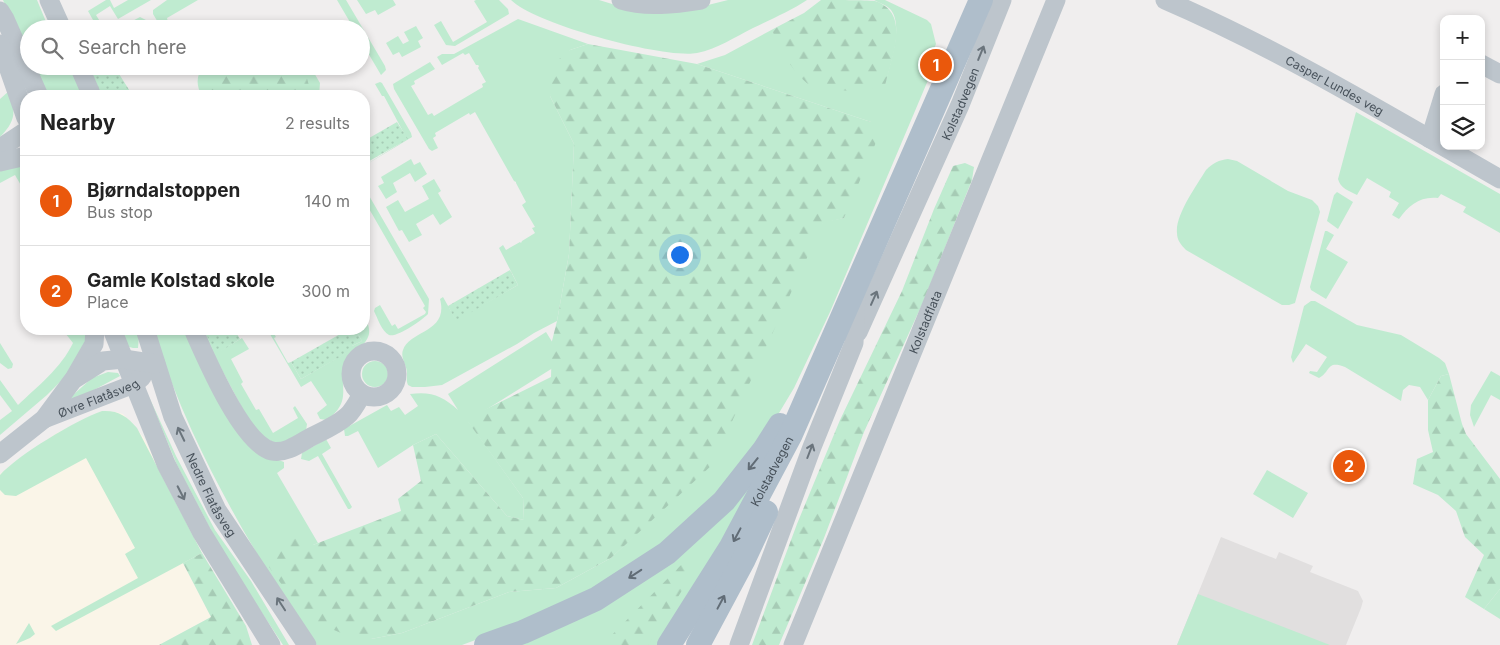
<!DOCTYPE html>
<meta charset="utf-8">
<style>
body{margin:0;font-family:Inter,sans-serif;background:#f2f2f2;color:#222}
.controls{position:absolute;right:15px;top:15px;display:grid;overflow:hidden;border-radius:10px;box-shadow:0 2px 8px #0003}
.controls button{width:45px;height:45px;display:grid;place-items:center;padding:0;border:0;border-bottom:1px solid #e0e0e0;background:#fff;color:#222;font:25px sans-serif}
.you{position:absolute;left:679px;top:254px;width:18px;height:18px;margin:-12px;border:4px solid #fff;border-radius:50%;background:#1a73e8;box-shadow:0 0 0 8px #1a73e833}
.badge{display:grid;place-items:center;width:32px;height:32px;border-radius:50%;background:#ea580c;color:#fff;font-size:16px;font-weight:700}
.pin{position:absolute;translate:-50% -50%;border:2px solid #fff;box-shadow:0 1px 5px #0006}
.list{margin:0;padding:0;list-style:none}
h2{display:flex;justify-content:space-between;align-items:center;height:65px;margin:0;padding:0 20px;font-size:21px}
h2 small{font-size:16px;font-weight:400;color:#767676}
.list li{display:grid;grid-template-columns:32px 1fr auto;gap:15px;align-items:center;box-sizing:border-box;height:90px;padding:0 20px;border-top:1px solid #e0e0e0}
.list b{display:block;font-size:19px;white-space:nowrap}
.list p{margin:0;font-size:16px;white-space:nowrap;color:#767676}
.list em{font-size:16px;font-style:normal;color:#767676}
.icon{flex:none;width:28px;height:28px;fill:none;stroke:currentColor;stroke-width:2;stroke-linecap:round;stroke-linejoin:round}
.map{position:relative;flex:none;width:1500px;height:645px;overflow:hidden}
.search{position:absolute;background:#fff;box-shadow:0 2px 8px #0003;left:20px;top:20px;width:350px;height:55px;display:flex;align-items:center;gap:12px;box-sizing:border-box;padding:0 18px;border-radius:28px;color:#767676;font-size:19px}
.panel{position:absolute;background:#fff;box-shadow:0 2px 8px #0003;left:20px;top:90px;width:350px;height:245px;border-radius:20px}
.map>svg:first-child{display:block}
.commercial{fill:#faf5e8}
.education{fill:#e1dfdf}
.green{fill:#bfebd0}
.forest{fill:url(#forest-firs)}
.garden{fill:url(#garden-dots)}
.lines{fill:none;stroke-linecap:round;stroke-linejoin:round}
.minor{stroke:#bdc5cc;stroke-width:19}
.major{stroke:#afbecb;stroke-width:24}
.oneway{stroke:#6a747c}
.oneway2{stroke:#616c76}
.labels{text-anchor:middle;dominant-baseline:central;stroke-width:4.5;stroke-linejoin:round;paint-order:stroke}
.street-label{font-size:12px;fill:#47515a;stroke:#fff}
</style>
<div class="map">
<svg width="1500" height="645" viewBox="0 0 1500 645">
<defs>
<pattern id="forest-firs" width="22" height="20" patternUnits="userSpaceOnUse" patternTransform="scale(1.25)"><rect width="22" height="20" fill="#bfebd0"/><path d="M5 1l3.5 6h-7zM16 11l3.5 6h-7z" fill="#a6cbb5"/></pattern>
<pattern id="garden-dots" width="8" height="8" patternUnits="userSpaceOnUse" patternTransform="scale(1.25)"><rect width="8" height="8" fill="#bfebd0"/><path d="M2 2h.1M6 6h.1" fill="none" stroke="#a6cbb5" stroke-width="1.8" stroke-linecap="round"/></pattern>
</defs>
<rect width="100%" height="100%" fill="#f0eeee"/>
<!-- commercial -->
<path class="commercial" d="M102 411 116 412 123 414 133 424 144 438 168 489 202 553 183 563 211 617 159 645H0V474L20 458 57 433Z"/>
<!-- education -->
<path class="education" d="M1221 537 1276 559 1279 552 1313 566 1310 572 1358 591 1363 601 1361 608 1346 645H1177Z"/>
<!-- green -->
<path class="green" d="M3 0H37L49 29H29V59Z
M106 0H110L114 8 128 0H151L118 19 110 6 96 15 104 28 79 29 93 20 88 11Z
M167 0H198L167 18 168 22 164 24 166 29H162L153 14V10Z
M337 0H346L385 66 386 70 381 75 361 41V29H354Z
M357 0H393L396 5 378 15 375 10 366 14Z
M476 0H499L508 9 509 14 455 46 446 45 434 25 441 21 453 42 487 22 474 1Z
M511 0H599L622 7 704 6 728 0H807C791 11 771 19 753 28 735 37 717 49 697 53 663 59 535 24 511 0Z
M874 0H885L927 20 931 24 936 44 928 63 934 66 830 312 794 388 764 438 693 522 610 581 505 629 462 645H317L313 642C268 575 226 505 192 431 177 398 164 363 151 329H185L249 446 254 451 284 462V468L277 473 318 543 313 545 371 639 402 633 509 592 556 588 611 558 653 518 823 222 844 218 871 122 697 64 725 55 777 27 773 33 885 85C889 66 904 27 891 10 887 5 879 3 874 0Z
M140 17 146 20 152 29H117Z
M518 19 588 44 570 50 550 96 574 144 569 254 557 321 534 333 517 344 442 385 425 387H412L408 385C406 380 407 378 407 373 407 365 400 358 403 350 410 330 449 333 440 299L443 297 456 320 518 285 499 248 503 245 506 250 520 242 521 243 522 241 535 233 532 228 535 227 522 205 526 202 516 183V182L514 181 475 112 470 115 469 113 435 133 436 136 433 138 438 148 432 151 429 149 394 89 393 84 430 62 435 69 414 81 415 84 411 86 428 115 432 113 434 116 483 87 482 84 486 82 478 68 479 66 478 65H476L469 53 465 55 463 53 442 65 437 57 442 54H454Z
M416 26 423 38 418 41 421 47 402 57 399 52 393 55 386 43 398 36 403 44 409 41 404 32Z
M50 66H71L84 96H46L37 72Z
M203 66H310L320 83 319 96H202C196 86 196 76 203 66Z
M380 82 382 83 411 133 412 137 364 166 407 139 384 96H382L375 84Z
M9 91C16 112 16 121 0 137V99Z
M1356 112 1500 194V233L1463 212 1466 207 1441 194 1438 198C1420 196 1409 205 1399 219L1392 215 1399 203 1389 197 1391 192 1367 178 1357 195C1349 191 1340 188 1338 179Z
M411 159 414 165 420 162 427 174 415 182 410 173 393 183 397 192 386 199 378 186 384 183 381 177Z
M1228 159 1237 161 1288 191 1312 200 1318 206 1320 212 1295 303 1289 305H1282L1186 250C1181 245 1177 240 1177 233 1175 215 1197 185 1206 170 1213 163 1219 160 1228 159Z
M17 165 26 167V194L15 175 0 183V170Z
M434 179 441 191 438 193 452 217 440 225 433 214 416 224 422 235 409 242 402 230 399 231 386 207 398 200 405 212 429 199 422 186Z
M364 187 429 299 428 314C422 320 397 338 389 335 382 332 377 317 374 311L375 308 380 305 392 326 395 324 398 329 425 314 426 312 423 308 425 306 364 200Z
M1337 192 1353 202 1338 229 1327 221 1334 195Z
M1325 231H1327L1334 235 1326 249 1348 262 1326 299 1311 290 1310 287Z
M1311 301H1315L1357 325 1401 335 1439 358 1445 363 1449 374 1441 376 1428 400 1420 387 1409 385 1403 390 1401 401 1345 367C1326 360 1331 372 1319 378L1309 373 1310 371 1317 372 1327 357 1306 344 1293 363 1291 357 1304 306Z
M364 316C367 322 370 327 369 334 366 347 351 352 346 364 337 386 354 400 327 420L320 419 317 413 327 405 311 381 301 387 267 329H271L276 337 274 338 288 363 291 362 301 379 351 350 352 346 362 341 355 329H364Z
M62 329H91L90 334 72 370 47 395 0 435V420L12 411 0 395V380L18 405C38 386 61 368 73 343Z
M118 329H138L139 336 138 348H133L126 346Z
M200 329H204L215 354 242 338 249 349 231 359 243 382 241 384 256 410 259 409 273 433 298 418 293 408 295 406 307 424 306 431C284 447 278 447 255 432Z
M546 332 564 361 468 421 523 498 524 520 507 516 436 434 413 445 378 468 358 431 348 436H345L344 429 387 405 391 411 399 407 405 415 418 406 410 394C431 391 443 396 458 410L448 394Z
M0 343 13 364 12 368 8 369 0 363Z
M362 374a13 13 0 1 1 26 0a13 13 0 1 1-26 0Z
M1491 371 1500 376V400L1491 395 1474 427 1470 415 1471 405Z
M108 372 118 373 120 376 64 406 63 404 92 378Z
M145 388 176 456 215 530 251 581 289 645H283L224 555 177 465Z
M102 411C118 410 127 416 137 428L202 553 56 631 51 626 138 578 125 554 135 548 86 458 16 496 5 495 0 490V475C18 455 76 420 102 411Z
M326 439 331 448 322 454 352 507 350 509H348L318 456 309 461 301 459 302 453Z
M769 457 662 645H514L618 597Z
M1267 470 1308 493 1293 518 1253 494Z
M1500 589V619L1484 609Z
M1198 594 1330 645H1177Z
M29 623 35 634 30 638 16 644Z"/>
<!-- forest -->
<path class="forest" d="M821 0C833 0 866 0 875 1 912 13 891 59 885 86L854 92 809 85 799 76 777 47 773 32 777 27 804 13Z
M588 44 697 64 871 122 877 140 844 218 823 223 712 465 611 558 556 588 509 592 402 633 371 639 348 636 306 618 269 567 270 551 294 537 313 545 401 511 398 499 421 481 413 445 436 434 507 516 524 520 523 498 466 419 551 377 552 341 557 321 569 254 574 144 550 96 552 65 570 50Z
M215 66H262L273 71 306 75 310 89V96H209L205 82Z
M965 163 974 167 972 180 924 300 864 432 824 538 779 645H752L797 524 840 420 902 291 934 209 953 166Z
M1449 374 1462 424 1466 434 1500 479V589L1484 609 1465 597 1484 555 1465 537 1456 511 1438 495 1413 484 1417 459 1433 452 1428 430V400L1441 376Z
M202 553 246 626 252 645H159L211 617 183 563Z
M687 559 697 560 696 568 648 645H602Z"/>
<!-- garden -->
<path class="garden" d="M91 66H114L133 96H102L89 67Z
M397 122 408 139 364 164V141Z
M510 270 518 285 456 321 448 306Z
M204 329H234L240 339 215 355Z
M349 329H355L362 341 352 346V350L301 379 291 362Z"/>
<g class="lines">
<!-- minor -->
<g class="minor">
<path d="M49 0 62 29"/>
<path d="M621 0C646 8 676 4 701 0"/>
<path id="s1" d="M1165 0C1281 50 1390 116 1500 179"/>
<path d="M0 11 5 19 39 96"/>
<path d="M0 44 26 118"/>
<path d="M1481 64 1500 74"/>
<path d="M79 66 92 96"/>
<path d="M1430 139 1444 94"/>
<path d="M0 148 26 131"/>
<path d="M0 162 26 156"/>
<path d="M112 329 166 464 202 533 271 645"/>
<path id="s2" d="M145 329 173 417 217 510 307 645"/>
<path d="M193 329C205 356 242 444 272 451 286 454 300 443 311 437 323 431 337 425 347 416 353 411 358 401 362 394"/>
<path id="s3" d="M858 332 960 105 1002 0"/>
<circle cx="374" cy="374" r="23"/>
<path d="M75 377 94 344 95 329"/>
<path id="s4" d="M44 419 134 384 142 377"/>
<path d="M0 454 44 419 73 380 103 361 124 359 156 364"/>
<path d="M739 645 812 447 854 343 856 292"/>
<path id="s5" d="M793 645 1056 0"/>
</g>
<!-- major -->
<g class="major">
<path d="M486 645 523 632 596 599 667 553 724 501 764 450 780 425"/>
<path id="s6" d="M669 645 731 547 791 434 981 0"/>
<path d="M698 645 744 559 766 512"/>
</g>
</g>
<!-- one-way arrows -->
<defs><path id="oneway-shaft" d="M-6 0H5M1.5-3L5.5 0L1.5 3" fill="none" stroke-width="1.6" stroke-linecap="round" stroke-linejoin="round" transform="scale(1.25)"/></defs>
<g class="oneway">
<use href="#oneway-shaft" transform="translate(981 53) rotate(-68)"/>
<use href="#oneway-shaft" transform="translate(874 298) rotate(-66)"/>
<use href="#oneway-shaft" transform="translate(181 434) rotate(-116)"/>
<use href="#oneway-shaft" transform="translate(810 451) rotate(-69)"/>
<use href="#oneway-shaft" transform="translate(181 493) rotate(63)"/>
<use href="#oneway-shaft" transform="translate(281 604) rotate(-123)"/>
</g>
<g class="oneway2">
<use href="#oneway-shaft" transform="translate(753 464) rotate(129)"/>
<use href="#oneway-shaft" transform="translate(737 535) rotate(118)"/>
<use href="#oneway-shaft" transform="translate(635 574) rotate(147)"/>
<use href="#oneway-shaft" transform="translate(721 602) rotate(-62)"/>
</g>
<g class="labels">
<!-- street labels -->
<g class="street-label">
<text stroke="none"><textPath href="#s1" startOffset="190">Casper Lundes veg</textPath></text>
<text stroke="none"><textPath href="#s3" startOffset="250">Kolstadvegen</textPath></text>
<text stroke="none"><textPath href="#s5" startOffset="349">Kolstadflata</textPath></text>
<text stroke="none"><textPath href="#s4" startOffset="58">Øvre Flatåsveg</textPath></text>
<text stroke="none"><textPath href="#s6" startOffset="202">Kolstadvegen</textPath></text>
<text stroke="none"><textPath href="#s2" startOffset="179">Nedre Flatåsveg</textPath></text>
</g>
</g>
</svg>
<div class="controls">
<button>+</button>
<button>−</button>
<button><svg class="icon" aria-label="layers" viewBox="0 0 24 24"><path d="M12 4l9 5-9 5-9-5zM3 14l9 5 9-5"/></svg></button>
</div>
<div class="you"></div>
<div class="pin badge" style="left:936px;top:65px">1</div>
<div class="pin badge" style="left:1349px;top:466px">2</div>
<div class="search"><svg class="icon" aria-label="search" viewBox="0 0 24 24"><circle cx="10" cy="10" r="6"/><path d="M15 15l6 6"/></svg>Search here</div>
<section class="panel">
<h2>Nearby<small>2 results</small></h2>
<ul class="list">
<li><span class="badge">1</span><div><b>Bjørndalstoppen</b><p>Bus stop</p></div><em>140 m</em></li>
<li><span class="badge">2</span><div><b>Gamle Kolstad skole</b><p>Place</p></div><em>300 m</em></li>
</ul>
</section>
</div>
